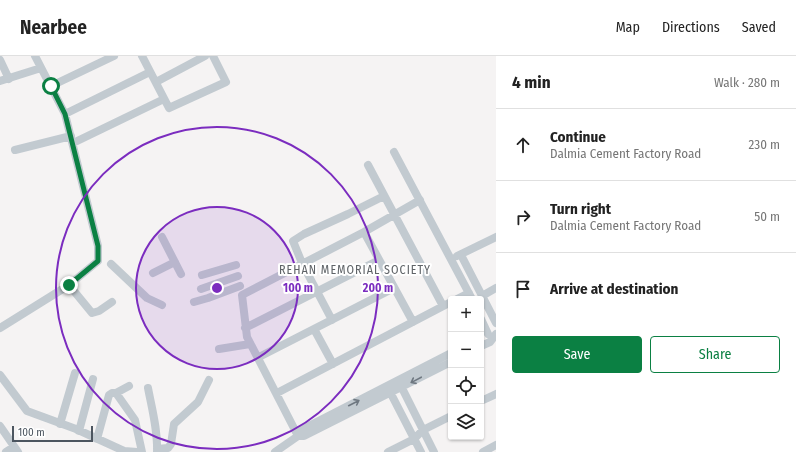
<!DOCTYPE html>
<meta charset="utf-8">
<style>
body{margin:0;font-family:"Fira Sans Condensed",sans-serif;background:#f2f2f2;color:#222}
.controls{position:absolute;right:12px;bottom:12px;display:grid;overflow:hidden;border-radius:4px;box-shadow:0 1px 3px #0004}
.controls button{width:36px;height:36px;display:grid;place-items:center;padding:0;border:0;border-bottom:1px solid #e0e0e0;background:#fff;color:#222;font:20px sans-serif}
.scale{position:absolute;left:12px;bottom:10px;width:81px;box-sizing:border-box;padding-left:4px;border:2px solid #4c555f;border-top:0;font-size:11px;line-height:14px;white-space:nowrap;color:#4c555f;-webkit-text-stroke:3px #fff;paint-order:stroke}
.stop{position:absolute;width:12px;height:12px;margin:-9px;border:3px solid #0b8043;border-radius:50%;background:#fff}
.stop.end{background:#0b8043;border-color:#fff;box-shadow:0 1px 4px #0008}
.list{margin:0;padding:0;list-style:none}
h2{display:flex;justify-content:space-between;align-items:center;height:52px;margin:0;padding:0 16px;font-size:17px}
h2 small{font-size:13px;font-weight:400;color:#767676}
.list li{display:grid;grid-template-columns:26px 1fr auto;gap:12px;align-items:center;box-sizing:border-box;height:72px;padding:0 16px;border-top:1px solid #e0e0e0}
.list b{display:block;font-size:15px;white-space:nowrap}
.list p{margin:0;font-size:13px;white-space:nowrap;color:#767676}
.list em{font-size:13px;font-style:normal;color:#767676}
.actions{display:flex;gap:8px;padding:12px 16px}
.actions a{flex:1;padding:9px 0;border:1px solid #0b8043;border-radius:4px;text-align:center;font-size:14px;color:#0b8043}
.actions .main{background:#0b8043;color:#fff}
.icon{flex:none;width:22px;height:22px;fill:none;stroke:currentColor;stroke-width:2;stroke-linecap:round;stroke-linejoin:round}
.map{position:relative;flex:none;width:496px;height:396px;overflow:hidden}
header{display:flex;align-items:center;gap:24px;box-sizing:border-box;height:56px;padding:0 20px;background:#fff;border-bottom:1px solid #e0e0e0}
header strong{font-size:19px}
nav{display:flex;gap:22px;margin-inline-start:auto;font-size:14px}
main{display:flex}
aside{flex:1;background:#fff}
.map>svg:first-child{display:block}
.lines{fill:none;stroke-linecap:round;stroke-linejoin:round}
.minor{stroke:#c2cad0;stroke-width:8}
.oneway{stroke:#6f7881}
.route{stroke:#0b8043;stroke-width:5}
.ring{fill:none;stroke:#7b2cbf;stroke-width:2}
.labels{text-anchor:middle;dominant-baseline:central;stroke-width:4;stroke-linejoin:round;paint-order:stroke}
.neighbourhood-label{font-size:12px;letter-spacing:1px;fill:#5f6367;stroke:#fff}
.centre{fill:#7b2cbf;stroke:#fff;stroke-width:2}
.ring-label{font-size:12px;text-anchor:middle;font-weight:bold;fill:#7b2cbf;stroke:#fff;stroke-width:4;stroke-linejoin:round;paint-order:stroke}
</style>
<header>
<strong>Nearbee</strong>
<nav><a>Map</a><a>Directions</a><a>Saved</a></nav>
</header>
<main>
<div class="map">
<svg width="496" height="396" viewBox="0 0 496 396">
<rect width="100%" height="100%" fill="#f5f3f3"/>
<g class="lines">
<!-- minor -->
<path class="minor" d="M142 0 169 52 226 26 213 0
M0 4 9 23
M0 25 41 12
M156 26 205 0
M51 30 114 0
M65 58 150 16
M73 87 164 43
M15 94 71 80
M394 96 472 243
M368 109 443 250
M364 176 413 266
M162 181 181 218
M461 199 496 267
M457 200 496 181
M111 208 147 242 162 249
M153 217 175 206
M202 219 236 209
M69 229 92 257 99 255 112 246
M201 233 238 220
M482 240 496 232
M457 243 469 237
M194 246 208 242 240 230
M481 263 488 278
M332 264 302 207 293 185 304 178 348 158 384 140
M0 272 69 229 98 205V190L65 58 35 0
M245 272 379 204
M314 273 333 308
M481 290 490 286 496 278
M219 293 250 288
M259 301 394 232
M0 319 27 355 76 373 124 395 137 396
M400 328 434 396
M148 332C152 353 158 375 157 396
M389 334 421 396
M116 337 129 330
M277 337 451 246
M481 345 496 338
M60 368 75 317
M0 370 18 396
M79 375 93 323
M298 380 247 281 242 239 364 176 420 144
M298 380 301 374 451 297
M97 383 109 339 112 337H116L135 364 142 396
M157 393 168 392 171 388 174 368 198 346 209 324
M6 396 14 391
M275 396 298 380H304L451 306
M388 396 414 383 423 374 451 360
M483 396 496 389"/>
</g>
<!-- one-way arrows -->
<defs><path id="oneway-shaft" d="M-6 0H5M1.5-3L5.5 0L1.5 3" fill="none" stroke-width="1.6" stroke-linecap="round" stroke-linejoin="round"/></defs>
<g class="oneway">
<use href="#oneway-shaft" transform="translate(416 324) rotate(152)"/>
<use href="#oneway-shaft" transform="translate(354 347) rotate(-27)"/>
</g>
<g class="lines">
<!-- route -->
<path class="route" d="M51 30 65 58 98 190V205L69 229"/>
</g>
<!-- distance rings -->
<circle cx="217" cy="232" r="81" fill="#7b2cbf" fill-opacity=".12"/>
<g class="ring">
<circle cx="217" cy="232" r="81"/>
<circle cx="217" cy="232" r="161"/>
</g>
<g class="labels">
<!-- neighbourhood labels -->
<g class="neighbourhood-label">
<text x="355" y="214">REHAN MEMORIAL SOCIETY</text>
</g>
</g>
<circle cx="217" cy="232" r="6" class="centre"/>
<g class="ring-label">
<text x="298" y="236">100 m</text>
<text x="378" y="236">200 m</text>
</g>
</svg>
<div class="controls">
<button>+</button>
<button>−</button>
<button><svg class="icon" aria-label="locate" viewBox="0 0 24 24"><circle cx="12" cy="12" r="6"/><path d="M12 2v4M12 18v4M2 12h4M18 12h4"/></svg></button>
<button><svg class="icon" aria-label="layers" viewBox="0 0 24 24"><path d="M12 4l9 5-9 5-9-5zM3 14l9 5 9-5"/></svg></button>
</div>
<div class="scale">100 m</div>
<div class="stop" style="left:51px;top:30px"></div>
<div class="stop end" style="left:69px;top:229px"></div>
</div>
<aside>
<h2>4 min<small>Walk · 280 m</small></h2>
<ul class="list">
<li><svg class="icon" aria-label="ahead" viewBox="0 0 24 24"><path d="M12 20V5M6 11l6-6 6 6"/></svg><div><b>Continue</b><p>Dalmia Cement Factory Road</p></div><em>230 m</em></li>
<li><svg class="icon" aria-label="right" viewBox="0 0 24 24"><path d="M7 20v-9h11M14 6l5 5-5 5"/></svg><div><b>Turn right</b><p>Dalmia Cement Factory Road</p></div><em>50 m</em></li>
<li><svg class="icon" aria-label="arrive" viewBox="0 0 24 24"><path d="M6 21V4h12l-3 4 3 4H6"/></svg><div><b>Arrive at destination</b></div></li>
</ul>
<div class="actions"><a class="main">Save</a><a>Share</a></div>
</aside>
</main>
